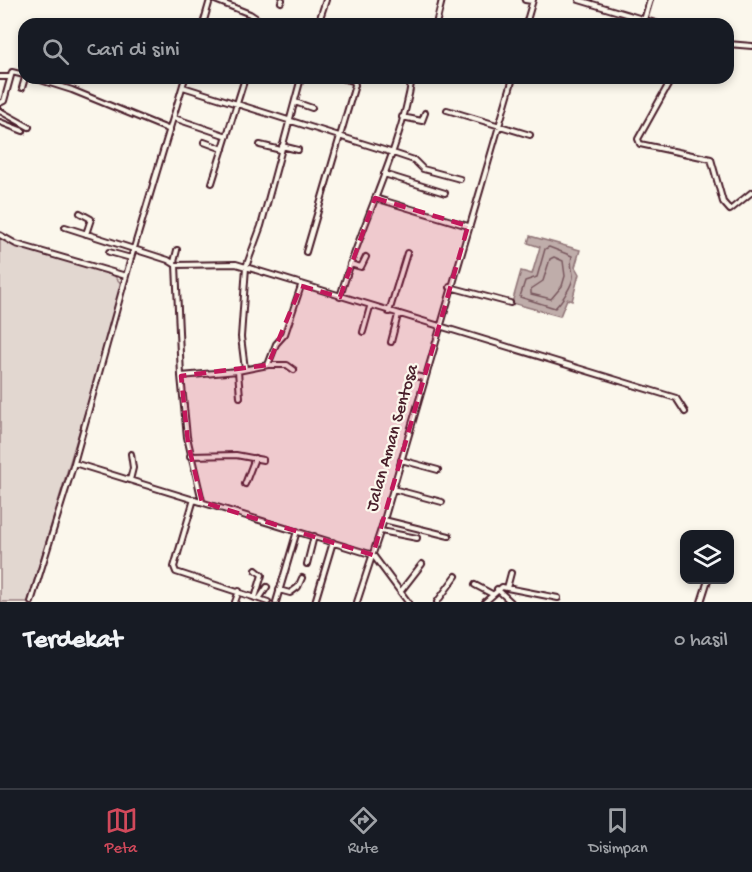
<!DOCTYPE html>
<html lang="id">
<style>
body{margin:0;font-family:"Gochi Hand",sans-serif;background:#20242c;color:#f1f3f6}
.controls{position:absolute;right:18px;bottom:18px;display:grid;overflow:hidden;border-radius:12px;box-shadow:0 3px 9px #0003}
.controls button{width:54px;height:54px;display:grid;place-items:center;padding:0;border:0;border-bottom:2px solid #363941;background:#171b24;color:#f1f3f6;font:30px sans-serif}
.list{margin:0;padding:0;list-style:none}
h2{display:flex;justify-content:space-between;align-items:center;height:78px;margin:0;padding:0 24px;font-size:26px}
h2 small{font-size:20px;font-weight:400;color:#9ea1a6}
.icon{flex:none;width:33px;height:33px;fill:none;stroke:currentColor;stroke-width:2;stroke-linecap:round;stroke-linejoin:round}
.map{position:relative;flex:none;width:752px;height:602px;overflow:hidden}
.search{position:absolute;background:#171b24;box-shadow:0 3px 9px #0003;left:18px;right:18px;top:18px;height:66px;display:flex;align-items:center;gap:15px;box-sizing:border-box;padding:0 21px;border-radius:18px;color:#9ea1a6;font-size:22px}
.sheet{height:186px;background:#171b24}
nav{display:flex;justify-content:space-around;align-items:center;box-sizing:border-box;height:84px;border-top:2px solid #363941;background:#171b24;font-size:16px;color:#9ea1a6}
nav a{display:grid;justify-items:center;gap:3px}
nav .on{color:#d1495b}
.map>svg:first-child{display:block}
.green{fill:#e2d7d0;stroke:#967b7e;stroke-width:1.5}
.water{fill:#bfadaa;stroke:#907477;stroke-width:1.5}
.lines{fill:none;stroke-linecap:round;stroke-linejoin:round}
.shore{stroke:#79585e;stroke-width:1.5}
.minor-casing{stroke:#4a1f2b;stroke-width:8}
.minor{stroke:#fbf7ec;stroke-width:4}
.marked{fill:#c2185b;fill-opacity:0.2;stroke:#c2185b;stroke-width:4.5;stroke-dasharray:12 8;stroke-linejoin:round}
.labels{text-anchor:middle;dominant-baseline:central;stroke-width:4.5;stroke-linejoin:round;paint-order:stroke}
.street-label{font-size:18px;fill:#4a1f2b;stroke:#fbf7ec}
</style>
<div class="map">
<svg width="752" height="602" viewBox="0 0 752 602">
<rect width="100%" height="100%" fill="#fbf7ec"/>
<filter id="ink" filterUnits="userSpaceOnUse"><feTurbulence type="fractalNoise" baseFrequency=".0167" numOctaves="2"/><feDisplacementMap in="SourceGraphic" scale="12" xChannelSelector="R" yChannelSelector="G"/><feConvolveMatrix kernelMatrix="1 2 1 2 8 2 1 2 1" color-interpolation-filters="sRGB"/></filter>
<g filter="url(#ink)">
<!-- green -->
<path class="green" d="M0 236 13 245 112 273 123 286 28 602H0Z"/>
<!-- water -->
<path class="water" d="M530 236 580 250 575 267 579 274 572 301 567 299 560 316 512 303 521 271 532 274 540 247 528 243Z"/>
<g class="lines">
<!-- shore -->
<path class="shore" d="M549 247 572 256C570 265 572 267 573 275 574 284 561 302 555 308L520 297 525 281 537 277 545 249Z
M554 257 563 261 565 276 562 286 551 299 531 294V289L543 281 550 259Z"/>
<defs>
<path id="minor" d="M215 0 250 14 265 24
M525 0 532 1
M579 0 659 24
M281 2 282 0
M644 20 650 0
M203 24 210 0
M318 24 326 0
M436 24 442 0
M526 24 533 0
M728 44 752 46
M0 77H9
M34 78 72 90 170 130
M672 78 638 139 640 144 711 159 723 202 730 210 752 192
M183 87 390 152 414 160 423 169 460 179
M22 88 25 78
M295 102 312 108
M0 103 4 101 12 72 24 75
M447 110 530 135
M0 111 29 127
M402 117 422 121 425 113
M174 118 227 136
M0 122 23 131
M204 142 223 149
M260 145 281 150
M282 146 298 150
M384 174 445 193
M212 183 245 78
M375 198 468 226
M80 213 91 219 86 234
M65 227 168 260 176 265 181 376 187 437 202 501
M0 235 16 244 126 276
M109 252 131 258
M306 252 355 85 354 81 341 78
M174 262 177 250
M350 264 361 267 366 257
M176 265 236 264 676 398 685 412
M450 287 510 303
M340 297C360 226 401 150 412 78
M389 312 407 253
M363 332 370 307
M391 342 398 315
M268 365H287L294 370
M245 369 241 337 246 267 261 226 301 78
M238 371 240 397
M411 375 424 378
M181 376 238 371 268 365 276 344 285 334 301 286
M190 456 236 455 263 460
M401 460 438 470
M74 463 131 258 185 78
M130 480 133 468 131 454
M245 484 255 458
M393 489 442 502
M194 499 174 567 176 572 268 602
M384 520 449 536
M381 531 417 538
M307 564 314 536
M475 585 492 594
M507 588 511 573
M497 589 511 602
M279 590 290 593 298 587 302 578
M401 591 422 564
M255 598 262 575 256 570
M259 599 267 587
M31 602 74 463 373 555 408 602
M235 602 239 591
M276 602 297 531
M315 602 333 542
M357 602 384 520 513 78
M437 602 456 576
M485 602 502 587 558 598
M701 602 708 580"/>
</defs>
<!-- minor casing -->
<use href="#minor" class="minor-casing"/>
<!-- minor -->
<use href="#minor" class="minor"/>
</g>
</g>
<!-- marked area -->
<path class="marked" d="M375 198 468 226 373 555 202 502 188 443 181 376 268 365 301 286 340 297Z"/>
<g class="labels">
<!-- street labels -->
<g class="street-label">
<text transform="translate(393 438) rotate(-74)">Jalan Aman Sentosa</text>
</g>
</g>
</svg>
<div class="controls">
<button><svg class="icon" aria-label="layers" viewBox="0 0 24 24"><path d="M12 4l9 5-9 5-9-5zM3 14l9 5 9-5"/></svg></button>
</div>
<div class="search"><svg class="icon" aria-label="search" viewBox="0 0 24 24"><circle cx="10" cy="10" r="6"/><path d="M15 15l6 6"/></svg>Cari di sini</div>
</div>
<section class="sheet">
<h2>Terdekat<small>0 hasil</small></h2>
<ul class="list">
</ul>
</section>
<nav>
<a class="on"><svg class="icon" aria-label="map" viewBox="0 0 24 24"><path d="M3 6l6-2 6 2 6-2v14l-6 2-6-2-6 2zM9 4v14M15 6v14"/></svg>Peta</a>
<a><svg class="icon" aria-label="directions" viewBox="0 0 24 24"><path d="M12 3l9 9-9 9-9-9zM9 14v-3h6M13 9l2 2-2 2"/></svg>Rute</a>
<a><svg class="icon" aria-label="saved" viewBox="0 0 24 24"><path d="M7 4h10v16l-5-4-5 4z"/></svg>Disimpan</a>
</nav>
